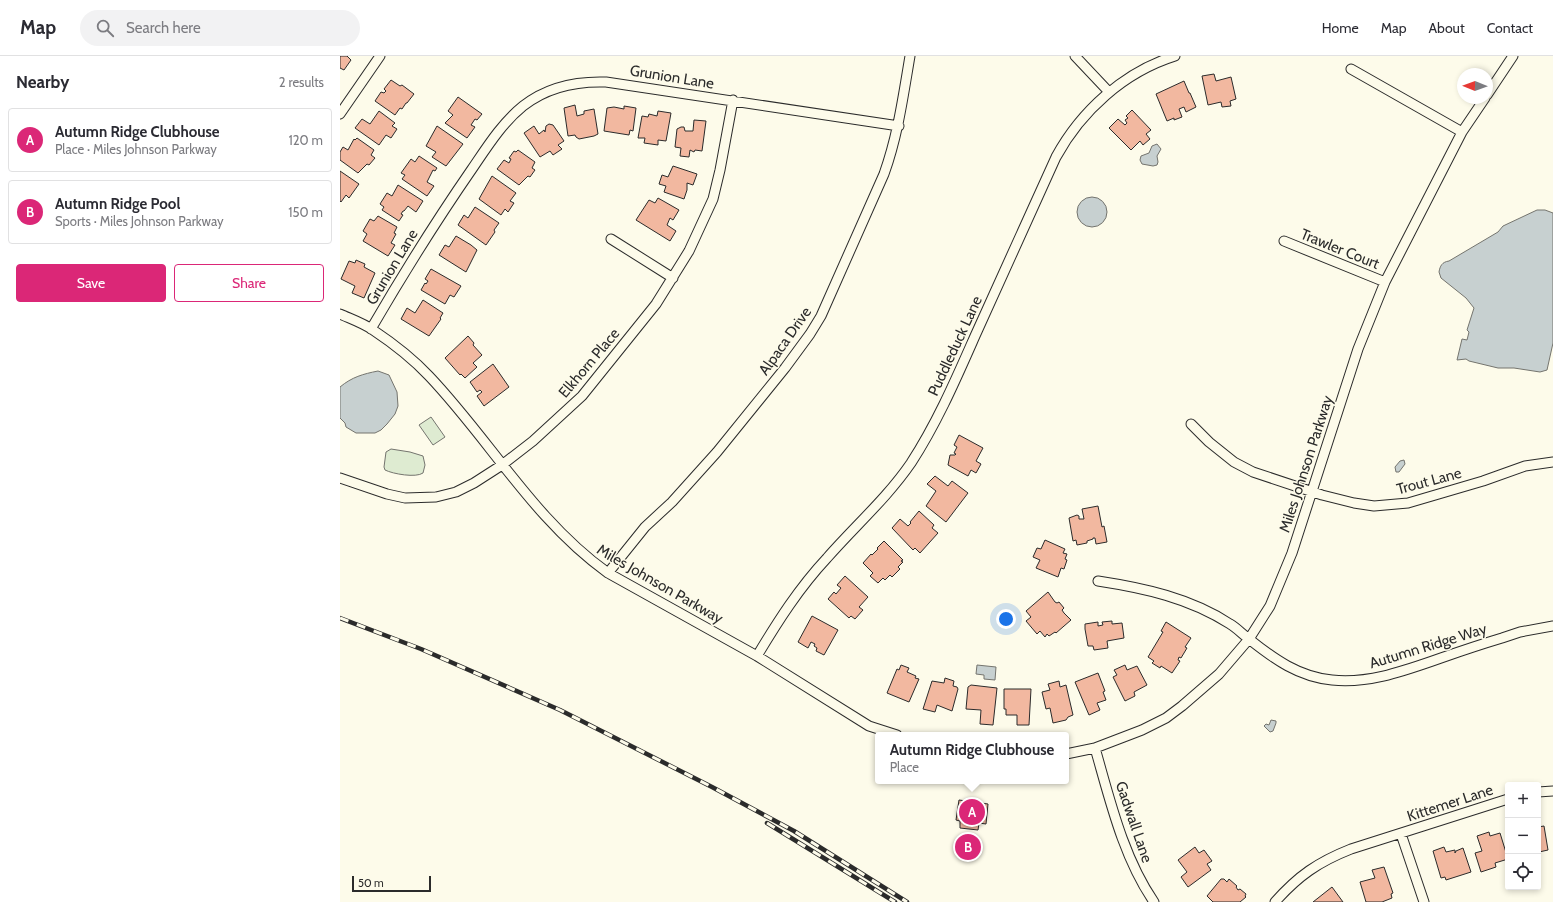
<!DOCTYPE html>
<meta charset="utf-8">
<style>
body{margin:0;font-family:Cabin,sans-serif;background:#f2f2f3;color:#2b2b33}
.controls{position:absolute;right:12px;bottom:12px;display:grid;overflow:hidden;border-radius:4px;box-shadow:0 2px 6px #0003}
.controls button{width:36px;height:36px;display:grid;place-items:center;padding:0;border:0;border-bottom:1px solid #e1e1e2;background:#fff;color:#2b2b33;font:20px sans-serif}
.compass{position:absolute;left:1117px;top:12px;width:36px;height:36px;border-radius:50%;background:#fff;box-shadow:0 2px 6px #0003;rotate:271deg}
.scale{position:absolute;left:12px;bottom:10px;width:79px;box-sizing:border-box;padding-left:4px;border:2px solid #2b2b2b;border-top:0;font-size:11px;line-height:14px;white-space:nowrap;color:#2b2b2b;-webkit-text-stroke:3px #fdfbea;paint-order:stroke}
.you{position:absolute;left:666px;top:563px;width:14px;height:14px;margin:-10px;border:3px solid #fff;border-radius:50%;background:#1a73e8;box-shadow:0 0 0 6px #1a73e833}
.badge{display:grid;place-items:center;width:26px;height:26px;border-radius:50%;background:#db2777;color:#fff;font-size:13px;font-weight:700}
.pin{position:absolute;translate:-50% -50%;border:2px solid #fff;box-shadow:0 1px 4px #0006}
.popup{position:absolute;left:535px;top:676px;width:194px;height:52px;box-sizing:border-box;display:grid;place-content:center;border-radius:4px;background:#fff;filter:drop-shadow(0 1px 3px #0005);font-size:13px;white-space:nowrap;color:#7c7c81}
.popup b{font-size:15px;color:#2b2b33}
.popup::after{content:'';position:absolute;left:50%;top:100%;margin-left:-8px;border:8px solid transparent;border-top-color:#fff}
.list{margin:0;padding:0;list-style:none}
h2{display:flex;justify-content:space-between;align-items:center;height:52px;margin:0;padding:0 16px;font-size:17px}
h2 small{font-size:13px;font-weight:400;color:#7c7c81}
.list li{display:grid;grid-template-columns:26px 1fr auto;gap:12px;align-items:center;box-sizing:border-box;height:64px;margin:0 8px 8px;padding:0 8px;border:1px solid #e1e1e2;border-radius:4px}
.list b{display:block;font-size:15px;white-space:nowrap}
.list p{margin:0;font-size:13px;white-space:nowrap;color:#7c7c81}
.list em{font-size:13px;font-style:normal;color:#7c7c81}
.actions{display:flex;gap:8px;padding:12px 16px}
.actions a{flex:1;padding:9px 0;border:1px solid #db2777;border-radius:4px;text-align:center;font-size:14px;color:#db2777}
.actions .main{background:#db2777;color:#fff}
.icon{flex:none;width:22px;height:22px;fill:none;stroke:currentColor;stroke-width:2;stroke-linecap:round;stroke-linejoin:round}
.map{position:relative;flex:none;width:1213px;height:846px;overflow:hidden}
header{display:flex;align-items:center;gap:24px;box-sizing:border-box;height:56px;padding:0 20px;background:#fff;border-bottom:1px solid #e1e1e2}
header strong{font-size:19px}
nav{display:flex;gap:22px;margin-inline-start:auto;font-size:14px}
.search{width:280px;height:36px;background:#f2f2f3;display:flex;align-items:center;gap:10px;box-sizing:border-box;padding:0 14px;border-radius:22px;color:#7c7c81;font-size:15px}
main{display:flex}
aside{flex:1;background:#fff}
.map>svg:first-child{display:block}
.green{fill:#deebd1;stroke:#74746e}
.water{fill:#c7d0d0;stroke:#74746e}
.building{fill:#f2b8a0;stroke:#2b2b2b}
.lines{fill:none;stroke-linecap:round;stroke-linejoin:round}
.street-casing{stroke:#2b2b2b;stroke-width:11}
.street{stroke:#fdfbea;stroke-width:9}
.rail-casing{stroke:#2b2b2b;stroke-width:4.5}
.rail{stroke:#fdfbea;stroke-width:3;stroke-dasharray:9;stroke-linecap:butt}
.labels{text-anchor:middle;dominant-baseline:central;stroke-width:3;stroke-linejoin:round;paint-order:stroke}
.street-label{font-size:15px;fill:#2b2b2b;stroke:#fdfbea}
</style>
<header>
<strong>Map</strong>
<div class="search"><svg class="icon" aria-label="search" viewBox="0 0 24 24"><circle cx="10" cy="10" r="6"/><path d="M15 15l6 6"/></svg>Search here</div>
<nav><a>Home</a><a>Map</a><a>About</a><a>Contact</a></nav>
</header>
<main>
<aside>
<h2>Nearby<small>2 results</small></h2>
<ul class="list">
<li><span class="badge">A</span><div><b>Autumn Ridge Clubhouse</b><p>Place · Miles Johnson Parkway</p></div><em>120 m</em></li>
<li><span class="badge">B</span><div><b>Autumn Ridge Pool</b><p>Sports · Miles Johnson Parkway</p></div><em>150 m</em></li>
</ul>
<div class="actions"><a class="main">Save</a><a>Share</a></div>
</aside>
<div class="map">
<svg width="1213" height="846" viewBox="0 0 1213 846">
<rect width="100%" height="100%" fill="#fdfbea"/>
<!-- green -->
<path class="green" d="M91 361 105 381 93 389 79 369Z
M51 393 70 396 83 400 85 409 83 417C76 422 53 418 45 414L44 411 46 396Z"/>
<!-- water -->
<path class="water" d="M817 88 821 93 817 100 818 106 817 109 813 110 802 108 800 104 801 100 809 97 812 90Z
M737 156a15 15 0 1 1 30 0a15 15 0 1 1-30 0Z
M1197 154H1205L1213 157V287L1207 314 1200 316 1174 312H1158L1129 305 1126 303 1117 304 1122 283 1127 284 1129 276 1127 274 1134 252 1126 242 1101 222 1099 216C1100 210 1102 206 1109 205L1158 176 1163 170Z
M38 315 49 319 57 336 58 350 55 358 47 368 41 374 35 377H16L6 371 5 367 0 362V331C12 321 23 318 38 315Z
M1064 404 1065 408 1059 416H1056L1055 411 1060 405Z
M637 609 656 611 655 624 644 623V619L636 618Z
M931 664 936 665V667L933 675 930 676 924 670 926 668 929 669Z
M625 779 634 780 635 782 633 802 631 804 622 803 621 801 623 781Z"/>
<!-- building -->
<path class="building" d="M0 0H7L11 4 4 14 0 12Z
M874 18 876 25 891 21 896 43 890 45 891 50 882 51 881 46 868 49 862 20Z
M51 24 60 30 62 29 74 38 67 47H66L62 53 60 52 55 59 35 45 41 36 44 37 46 35 44 33Z
M844 25 849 37H850L856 51 846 56 844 51 839 53 842 61 834 64V62L827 65 816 38Z
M118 41 142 58 137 64 135 63 131 69 135 71 127 82 105 67 113 59 108 55Z
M235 49 237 60 244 58V55L254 53 258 78 254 80 239 83 236 81 235 79 228 80 224 52Z
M284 50 296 52 293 75 290 74 289 79 264 75 267 52 274 51 284 53Z
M792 54 811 74 806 78 810 83 803 89 800 85 791 94 769 72 778 63 785 69 787 67 785 64 788 62 786 60Z
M39 55 55 67 52 70 57 73 51 82 46 79 39 89 15 72 22 63 30 68Z
M318 55 331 57 326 85 318 84V89L304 87 305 82H298L302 60 308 61 309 58 317 60Z
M354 64 366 65 362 95 355 94 354 96 350 94 349 101 340 100 341 92 335 91 337 73 341 71H344L345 75H353Z
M209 68 213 69 224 85 218 89 222 93 213 99 210 95 200 101 184 77 194 70 199 78 204 74 205 76 206 70Z
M97 70 123 88 106 110 92 101 96 96 86 90Z
M17 82 34 94 31 99 35 102 29 109 27 108 18 117 0 104V96L3 91 8 94 14 83 15 84Z
M178 94 195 106 192 112 195 114 190 121 188 120 179 129 157 113 164 104 169 107 171 103 169 102 174 95 176 96Z
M79 100 97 112 95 115 93 114 87 126 94 130 87 140 62 123 65 119 61 117 71 103 75 106Z
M333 110 357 118 353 129 347 127V134L344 143 324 136 326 130 319 128 322 119 328 121Z
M0 115 19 128 9 142 6 139 1 146 0 145Z
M152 120 176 137 170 145 174 147 168 156 165 153 161 159 139 143Z
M58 129 83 145 76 156 68 150 64 155H63L61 158 63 159 59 165 42 154 44 151 40 148 47 137 52 140Z
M318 142 339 154 333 164 330 162 327 169 336 175 330 185 296 164 309 144 315 147Z
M135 151 159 167 154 174 155 176 146 189 118 169 124 159 128 162Z
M38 160 57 171 54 177 56 178 51 187 55 189 48 200 23 185 27 178 23 175 30 163 34 165Z
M116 180 131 189 137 194 126 216 99 199 105 189 109 191Z
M16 204 25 208 24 211 35 217 24 242 12 237 15 230 1 223 9 205 15 207Z
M91 213 121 230 114 241 110 239 105 248 81 234 85 227 86 228 88 225 85 223Z
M83 244 103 257 100 262 101 263 89 280 61 263 67 252 75 257Z
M128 280 134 287 133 289 142 299 133 307 137 311 125 322 121 318 120 319 105 302Z
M153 308 169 331 144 350 137 340 142 336 140 334 137 336 130 326Z
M619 379 643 392 636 405 641 408 636 417 631 414 628 420 608 409 610 399H615L616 398 614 397 617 391 614 389Z
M595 420 608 430 612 425 628 437 606 466 586 450 596 435 587 428Z
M758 450 762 471 764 470 767 486 756 488 755 482H753V483L747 485V487L737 489 736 484 733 485 729 462 737 459 739 460V463H744L742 453Z
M579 455 594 469 592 472 598 477 580 497 575 492 573 494 552 472 560 463 568 470 571 467 570 466Z
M705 484 725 493 723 497 727 498 725 503 727 504 724 513 721 512 718 521 696 512 700 504 693 501 697 492 701 493Z
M544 485 563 504 561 505 563 506 558 511 560 513 552 521 550 519 545 524 543 522 538 527 530 520 533 517 523 507 531 498 532 499 538 493 537 492Z
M505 520 528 541 519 551 523 554 515 563 511 560 509 562 488 543 494 536 496 538 501 532 497 529Z
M708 536 715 546 717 547 719 546 724 552 722 554 724 557 731 564 716 577 715 576 709 580 707 578 705 581 700 575 697 578 686 565 691 561 686 555Z
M472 560 498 574 484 599 476 595 477 592 474 590 475 588 471 586 468 592 458 586Z
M772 565V568L782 567 784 582 767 585 768 592 754 594 753 590H748L745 573V568L758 566V570L763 569 762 566Z
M826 566 851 582 845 591 847 592 841 602 839 601 838 604 840 605 832 617 821 610 820 612 812 607 814 605 808 601 823 576 821 575Z
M561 609 569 612 567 616 576 620 575 622 579 623 569 646 547 637 557 613 559 614Z
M785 609 787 614 797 610 807 629 794 636 795 640 785 645 773 621 777 619 774 614Z
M758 617 765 635 763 636 766 644 757 647 760 654 749 659 735 626Z
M605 622 614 625 613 630 617 631 618 633 612 655 597 649 595 656 583 653 592 625 604 627Z
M719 625 720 631 726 629 733 659 728 661 726 664 713 667 710 652 706 653 702 636 710 634 708 628Z
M631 629 657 632 653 669 640 668 641 654 626 653 628 631Z
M664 633H691L689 669H677V659H666V653H664Z
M619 744 648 748 646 768 639 767 638 774 620 772V765L616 764Z
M1204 770 1208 794 1199 796 1198 771Z
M1149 776 1150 780 1160 777 1168 803 1155 807 1156 811 1141 816 1135 797 1142 795 1137 780Z
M855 791 859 797 864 794 872 805 867 808 871 814 848 831 841 821 847 816 838 804Z
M1104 791 1106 796 1115 794V797L1116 795 1123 792 1131 816 1106 824 1105 821 1101 822 1093 795Z
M1044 811 1053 837 1051 838 1052 842 1042 846H1026L1020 826 1035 822 1032 814Z
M881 823H884L887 826 889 823 897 830 896 831 898 834 900 833 906 838 905 840 906 841 900 846H873L867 840Z
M992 831 1003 846H973Z"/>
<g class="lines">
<defs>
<path id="street" d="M735 0 769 36
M1011 13 1122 76
M1147 39 1173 0
M0 58 40 0
M271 183 333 222
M944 185 1045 226
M0 258C11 263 23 267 33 274 51 286 74 304 89 320 150 384 194 464 268 517L417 600 529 670 557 679
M31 273C63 218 96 165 132 113 147 91 162 67 183 50 207 31 236 25 266 26L559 70
M851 368 869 386 894 406 913 416 982 439 1014 447 1034 450 1068 447 1143 425 1185 410 1213 406
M0 422 47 438 65 442 96 441 116 436 134 427 162 409 193 385 242 340 316 248 349 195 373 143 380 114 393 44
M268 517 305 471 332 446 377 396 445 312 470 278 481 260 544 118C558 79 563 41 570 0
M758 525C804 532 850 542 890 568 897 572 902 578 909 583 934 603 959 621 992 624 1030 628 1066 614 1101 602 1121 595 1142 588 1162 582L1180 576 1213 570
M417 600C438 565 459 532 487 502 515 470 547 442 571 407 597 367 616 323 635 280 662 221 689 161 716 101 741 55 784 16 835 0
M755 692C770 744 783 801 814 846
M726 698 755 692 802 674 826 662 842 650 879 618 909 583 930 550 952 497 1018 293 1045 226 1122 76 1145 42
M1198 736 1213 735
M1061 778 1084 846
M935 846C958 820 978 806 1011 793L1168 743"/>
</defs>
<!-- street casing -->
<use href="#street" class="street-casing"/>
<!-- street -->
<use href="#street" class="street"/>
<defs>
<path id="rail" d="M0 562 81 593 220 654 372 731 454 775 567 846
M427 767 555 846"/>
</defs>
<!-- rail casing -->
<use href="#rail" class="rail-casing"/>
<!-- rail -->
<use href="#rail" class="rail"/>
</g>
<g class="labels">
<!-- street labels -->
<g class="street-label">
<text transform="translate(332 21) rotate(9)">Grunion Lane</text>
<text transform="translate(1000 193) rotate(22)">Trawler Court</text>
<text transform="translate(52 211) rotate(-59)">Grunion Lane</text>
<text transform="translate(445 285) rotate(-55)">Alpaca Drive</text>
<text transform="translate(615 290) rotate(-65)">Puddleduck Lane</text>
<text transform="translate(249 307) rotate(-50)">Elkhorn Place</text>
<text transform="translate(966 408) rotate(-72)">Miles Johnson Parkway</text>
<text transform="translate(1089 425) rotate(-15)">Trout Lane</text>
<text transform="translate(320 528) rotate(30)">Miles Johnson Parkway</text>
<text transform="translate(1088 590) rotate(-17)">Autumn Ridge Way</text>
<text transform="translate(1110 747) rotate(-18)">Kittemer Lane</text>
<text transform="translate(794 766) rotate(71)">Gadwall Lane</text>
</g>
</g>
</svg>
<div class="controls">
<button>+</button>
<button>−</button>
<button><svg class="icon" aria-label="locate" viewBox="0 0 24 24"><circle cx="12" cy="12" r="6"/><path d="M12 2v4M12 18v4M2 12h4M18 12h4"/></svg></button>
</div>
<svg class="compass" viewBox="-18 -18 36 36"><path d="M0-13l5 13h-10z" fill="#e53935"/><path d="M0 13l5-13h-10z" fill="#7c7c81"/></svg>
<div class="scale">50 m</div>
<div class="you"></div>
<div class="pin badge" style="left:632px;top:756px">A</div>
<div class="popup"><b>Autumn Ridge Clubhouse</b>Place</div>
<div class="pin badge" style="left:628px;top:791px">B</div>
</div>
</main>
